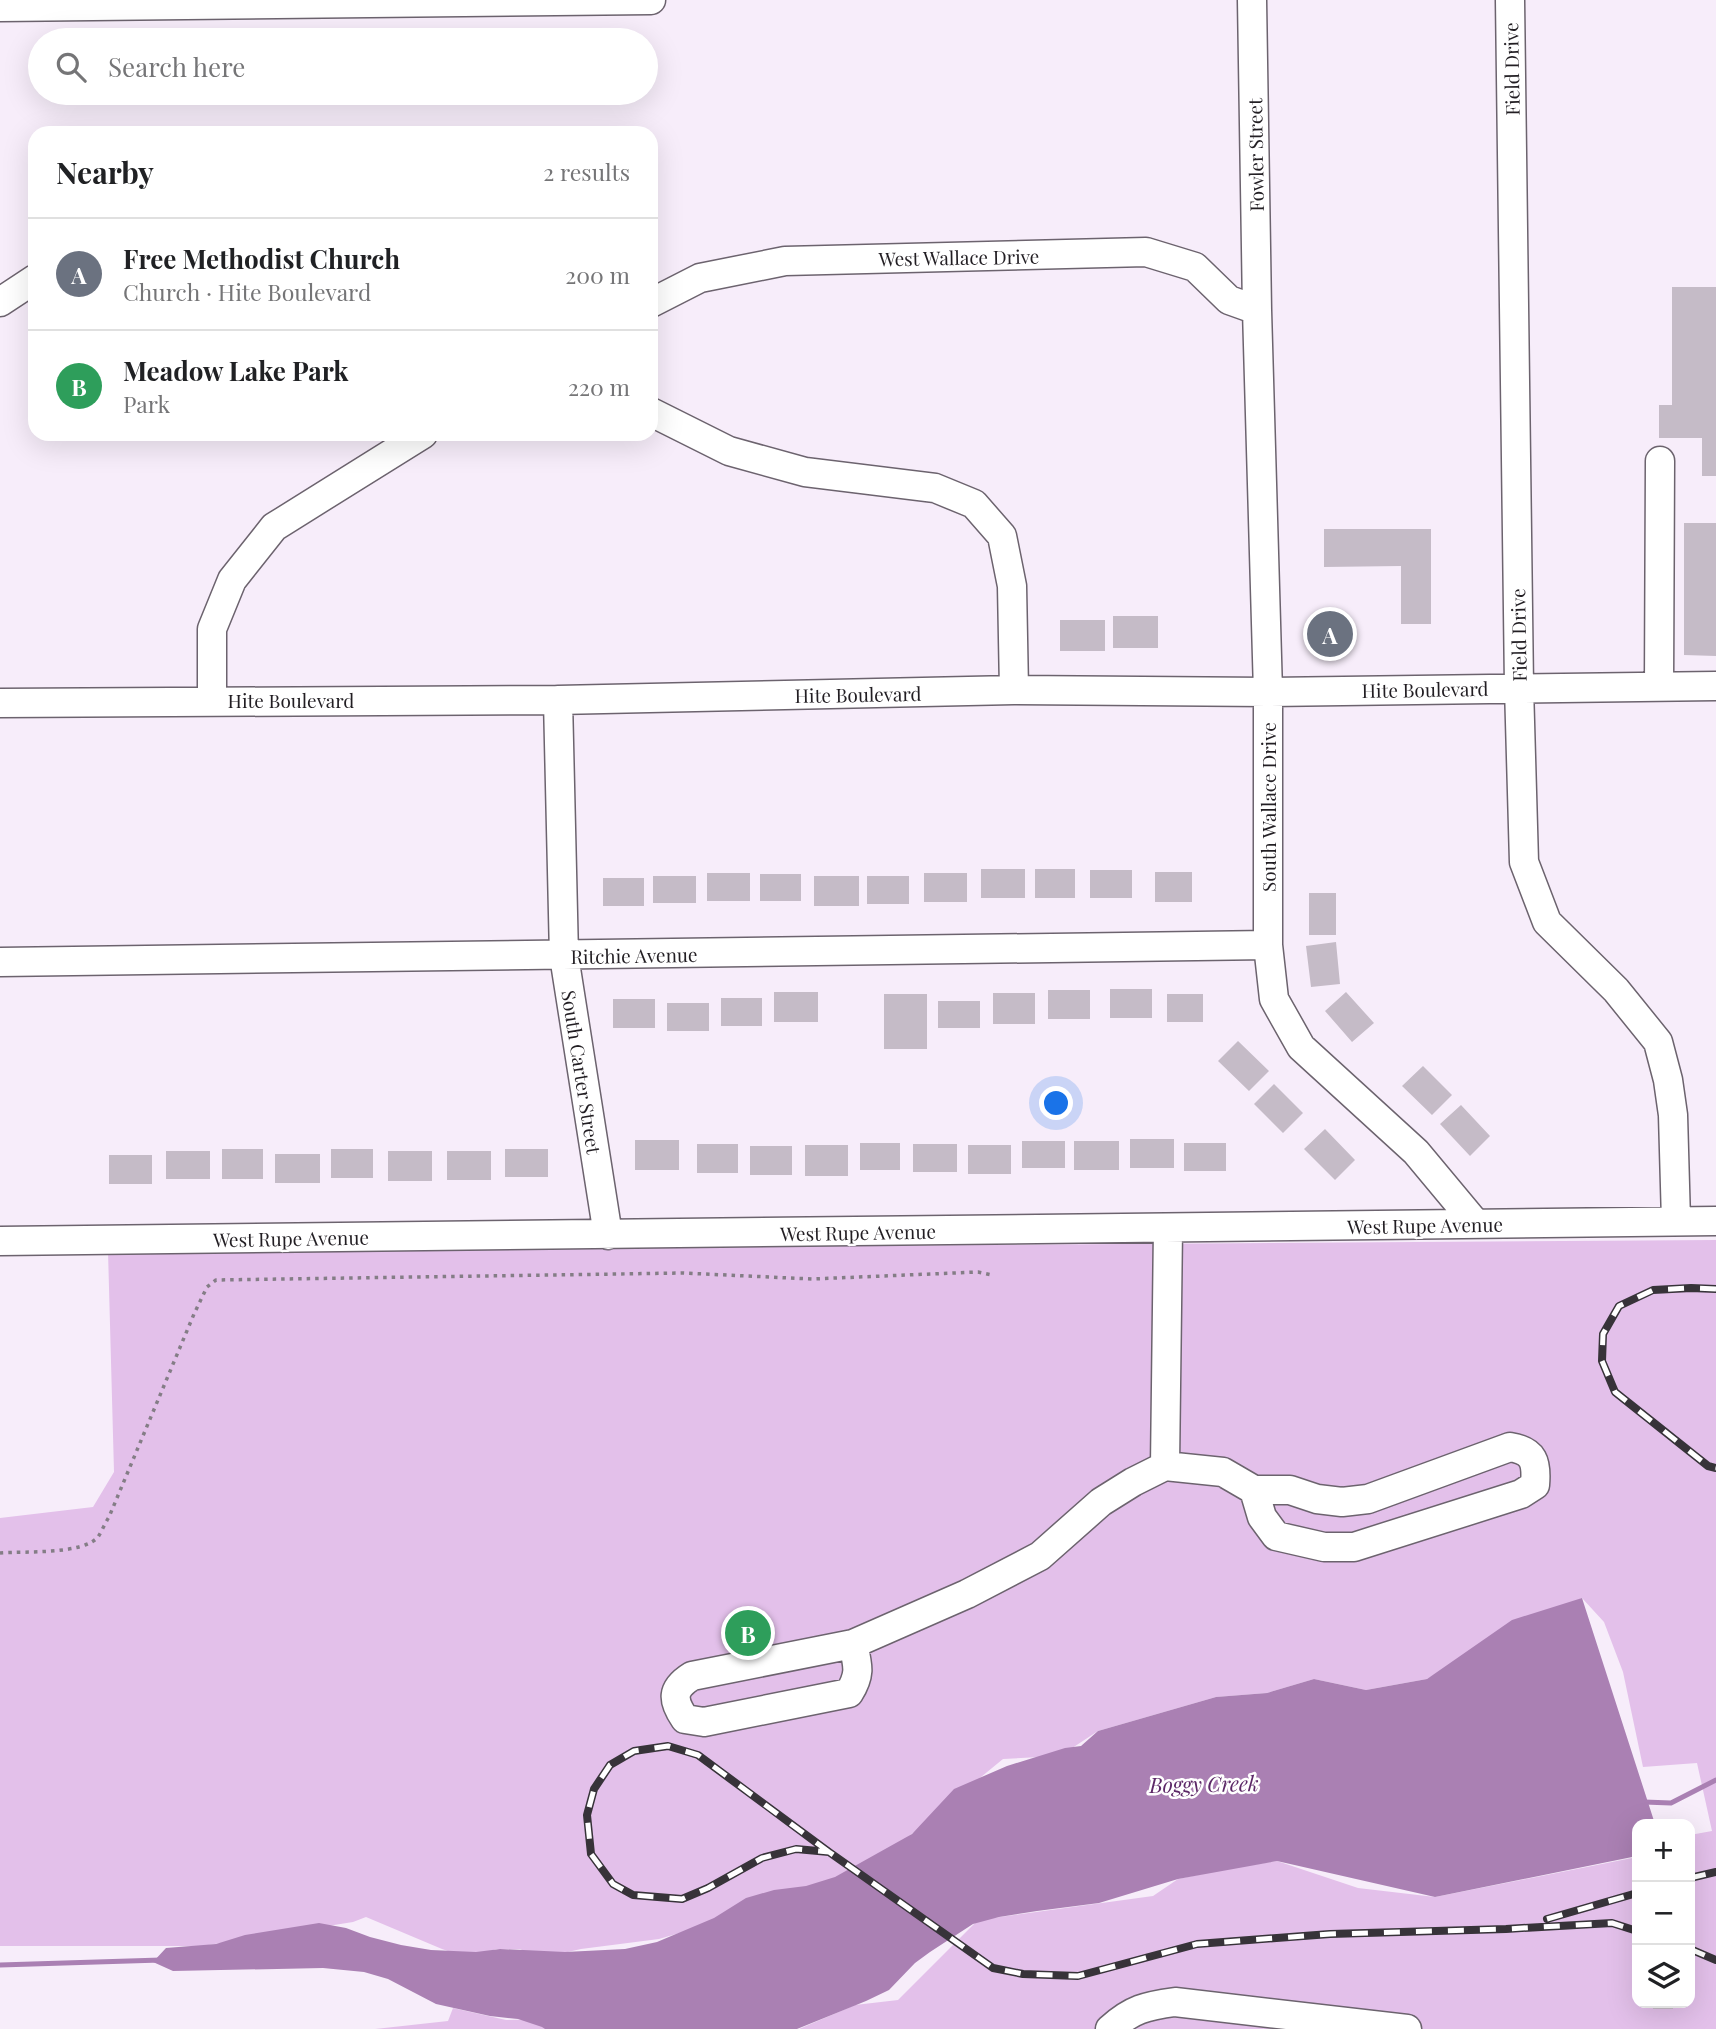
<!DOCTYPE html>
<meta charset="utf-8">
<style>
body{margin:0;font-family:"Playfair Display",serif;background:#f6f6f6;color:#202124}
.controls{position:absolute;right:21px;bottom:21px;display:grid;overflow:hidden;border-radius:14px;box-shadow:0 7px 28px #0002}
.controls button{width:63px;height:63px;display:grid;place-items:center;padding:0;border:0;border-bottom:2px solid #e0e0e0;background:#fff;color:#202124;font:35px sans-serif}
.you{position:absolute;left:1057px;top:1104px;width:24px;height:24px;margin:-18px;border:5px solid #fff;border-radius:50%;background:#1a73e8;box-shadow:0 0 0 10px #1a73e833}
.badge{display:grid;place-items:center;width:46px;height:46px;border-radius:50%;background:#707216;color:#fff;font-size:23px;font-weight:700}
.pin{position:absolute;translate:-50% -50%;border:4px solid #fff;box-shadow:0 2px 7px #0006}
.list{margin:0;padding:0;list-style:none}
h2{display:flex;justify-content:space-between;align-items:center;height:91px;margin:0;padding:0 28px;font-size:30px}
h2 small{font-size:23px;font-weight:400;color:#757577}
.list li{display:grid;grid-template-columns:46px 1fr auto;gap:21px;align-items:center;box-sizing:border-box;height:112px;padding:0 28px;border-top:2px solid #e0e0e0}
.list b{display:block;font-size:26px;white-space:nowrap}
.list p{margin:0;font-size:23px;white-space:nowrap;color:#757577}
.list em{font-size:23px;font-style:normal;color:#757577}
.icon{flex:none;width:38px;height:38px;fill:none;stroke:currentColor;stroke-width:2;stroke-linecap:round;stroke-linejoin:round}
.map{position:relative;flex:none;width:1716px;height:2029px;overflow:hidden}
.search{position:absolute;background:#fff;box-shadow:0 7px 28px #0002;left:28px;top:28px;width:630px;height:77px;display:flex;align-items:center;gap:18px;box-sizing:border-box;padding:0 24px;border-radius:38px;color:#757577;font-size:26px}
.panel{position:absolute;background:#fff;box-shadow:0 7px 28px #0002;left:28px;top:126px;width:630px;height:315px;border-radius:21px}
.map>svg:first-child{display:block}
.green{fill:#e3c0ea}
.water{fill:#aa80b3}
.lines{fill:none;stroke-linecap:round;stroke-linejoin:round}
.stream{stroke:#aa80b3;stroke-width:5}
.building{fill:#c5bbc7}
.minor-casing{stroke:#6c636e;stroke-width:31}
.path{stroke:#847d86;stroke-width:3.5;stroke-dasharray:3.5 5;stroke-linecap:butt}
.minor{stroke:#fff;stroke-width:28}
.rail-casing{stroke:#373339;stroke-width:8}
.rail{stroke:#fff;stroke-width:5;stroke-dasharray:16;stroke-linecap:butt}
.labels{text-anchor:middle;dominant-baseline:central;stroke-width:5;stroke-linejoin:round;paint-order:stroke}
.street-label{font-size:19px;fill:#221e23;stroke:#fff}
.water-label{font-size:21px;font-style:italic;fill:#5c2867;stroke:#fff}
</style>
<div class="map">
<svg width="1716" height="2029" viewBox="0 0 1716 2029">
<rect width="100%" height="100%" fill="#f7edfa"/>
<!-- green -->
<path class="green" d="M1716 1240V2029H799L855 2005 898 2000 978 1920 1153 1896 1178 1879 1226 1869 1277 1861 1358 1888 1435 1897 1637 1857V2003H1690V1835L1712 1831 1697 1763 1643 1767 1623 1672 1604 1622 1582 1598 1483 1645 1427 1679 1366 1690 1314 1679 1267 1693 1216 1697 1098 1731 1060 1756 1003 1759 875 1864 748 1913 659 1939 581 1949 541 1958 520 1949H496L469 1958 442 1949 366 1917 353 1922 202 1946H0V1518L93 1507 114 1472 108 1251Z
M453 2008 506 2020 547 2019 555 2029H375L448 2021Z"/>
<!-- water -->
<path class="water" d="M1582 1598 1655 1824H1637V1856L1435 1897 1277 1861 1178 1879 1099 1903 1037 1911 999 1917 973 1924 930 1952 915 1963 889 1990 866 2001 797 2029H545L542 2027 518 2019 490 2016 436 2004 388 1979 364 1972 323 1968 173 1971 153 1962 166 1948 216 1944 245 1935 319 1923 346 1928 370 1937 401 1945 431 1950 476 1952 500 1949 565 1952 625 1949 657 1942 714 1918 746 1898 774 1890 806 1886 835 1877 912 1834 954 1789 1007 1766 1065 1748 1081 1746 1098 1731 1216 1697 1267 1693 1314 1679 1366 1690 1427 1679 1512 1620Z"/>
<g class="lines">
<!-- stream -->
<path class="stream" d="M1644 1802 1671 1803 1716 1780
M0 1965 161 1960"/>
</g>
<!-- building -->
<path class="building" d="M1672 287H1716V476H1702V438H1659V405H1672Z
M1684 523H1716V656L1684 655Z
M1324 529H1431V624H1401V566L1324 567Z
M1113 616H1158V648H1113Z
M1060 620H1105V651H1060Z
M981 869H1025V898H981Z
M1035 869H1075V898H1035Z
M1090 870H1132V898H1090Z
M1155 872H1192V902H1155Z
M707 873H750V901H707Z
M924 873H967V902H924Z
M760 874H801V901H760Z
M653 876H696V903H653Z
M814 876H859V906H814Z
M867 876H909V904H867Z
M603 878H644V906H603Z
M1309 893H1336V935H1309Z
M1336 942 1340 984 1311 987 1306 946Z
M1110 989H1152V1018H1110Z
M1048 990H1090V1019H1048Z
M774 992H818V1022H774Z
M1346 992 1374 1023 1352 1042 1325 1011Z
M993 993H1035V1024H993Z
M884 994H927V1049H884Z
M1167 994H1203V1022H1167Z
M721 998H762V1026H721Z
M613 999H655V1028H613Z
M938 1001H980V1028H938Z
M667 1003H709V1031H667Z
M1238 1041 1269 1071 1249 1091 1218 1061Z
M1423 1066 1452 1095 1432 1115 1402 1086Z
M1274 1084 1303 1113 1283 1133 1254 1104Z
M1461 1105 1490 1136 1470 1156 1440 1124Z
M1325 1129 1355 1160 1335 1180 1304 1149Z
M1130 1139H1174V1168H1130Z
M635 1140H679V1170H635Z
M1022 1141H1065V1168H1022Z
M1074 1141H1119V1170H1074Z
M860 1143H900V1170H860Z
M1184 1143H1226V1171H1184Z
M697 1144H738V1173H697Z
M913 1144H957V1172H913Z
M805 1145H848V1176H805Z
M968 1145H1011V1174H968Z
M750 1146H792V1175H750Z
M222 1149H263V1179H222Z
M331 1149H373V1178H331Z
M505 1149H548V1177H505Z
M166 1151H210V1179H166Z
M388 1151H432V1181H388Z
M447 1151H491V1180H447Z
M275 1154H320V1183H275Z
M109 1155H152V1184H109Z
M1653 2003H1673V2009H1653Z"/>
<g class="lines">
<defs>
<path id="minor" d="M1252 0 1257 310 1268 692V945L1274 999 1301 1047 1416 1152 1476 1224
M1510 0 1519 687 1524 862 1547 922 1616 990 1658 1042 1668 1080 1673 1115 1676 1221
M0 7 651 0
M0 302 35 279
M651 303 700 278 785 261 1146 252 1195 267 1229 300 1257 310
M651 412 729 451 805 472 935 488 974 504 1002 536 1012 586 1014 690
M1659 686 1660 461
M212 700V629L232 580 274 527 423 434
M558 700 564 956 608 1235
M0 703 558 700 1014 690 1268 692 1716 686
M0 962 1268 945
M0 1241 1716 1221
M1510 1447C1534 1451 1537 1462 1535 1485L1521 1494 1354 1547H1324L1276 1536 1262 1517 1254 1490H1290L1317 1499 1342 1502 1368 1499Z
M1165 1466 1223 1472 1254 1490
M853 1644C858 1666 861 1674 849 1693L704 1722 685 1719C672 1700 671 1689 692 1676L853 1644 967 1594 1040 1556 1101 1502 1133 1482 1165 1466 1168 1228
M1110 2029C1132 2009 1146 2006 1175 2002L1407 2029"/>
</defs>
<!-- minor casing -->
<use href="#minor" class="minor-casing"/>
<!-- path -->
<path class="path" d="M0 1553C24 1551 82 1555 98 1537 102 1531 105 1523 109 1517L194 1314 207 1287 216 1280 683 1273 812 1279 978 1272 992 1275"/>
<!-- minor -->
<use href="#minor" class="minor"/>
<defs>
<path id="rail" d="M1716 1289 1691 1288 1653 1290 1619 1306 1603 1334 1602 1361 1615 1392 1708 1466 1716 1468
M829 1852 698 1755 668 1746 634 1751 610 1765 594 1789 587 1815 591 1854 613 1884 633 1895 682 1899 708 1888 762 1858 796 1849 829 1852 993 1968 1023 1974 1078 1976 1197 1944 1330 1934 1506 1929 1612 1923 1637 1931
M1690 1878 1716 1872
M1547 1919 1637 1893
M1690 1949 1716 1960"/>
</defs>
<!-- rail casing -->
<use href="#rail" class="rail-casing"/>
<!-- rail -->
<use href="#rail" class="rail"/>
</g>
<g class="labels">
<!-- street labels -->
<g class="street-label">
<text transform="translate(1511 69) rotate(-91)">Field Drive</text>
<text transform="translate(1255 155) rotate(-91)">Fowler Street</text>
<text transform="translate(959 257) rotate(-1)">West Wallace Drive</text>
<text transform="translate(1518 635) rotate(-91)">Field Drive</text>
<text transform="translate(1425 689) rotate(-1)">Hite Boulevard</text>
<text transform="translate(858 694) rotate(-1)">Hite Boulevard</text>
<text x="291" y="700">Hite Boulevard</text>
<text transform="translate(1268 807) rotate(-90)">South Wallace Drive</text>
<text transform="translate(634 955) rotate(-1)">Ritchie Avenue</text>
<text transform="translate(582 1072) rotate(81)">South Carter Street</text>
<text transform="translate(1425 1225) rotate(-1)">West Rupe Avenue</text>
<text transform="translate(858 1232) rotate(-1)">West Rupe Avenue</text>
<text transform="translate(291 1238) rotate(-1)">West Rupe Avenue</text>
</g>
<!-- water labels -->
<g class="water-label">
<text transform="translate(1204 1783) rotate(-1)">Boggy Creek</text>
</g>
</g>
</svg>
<div class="controls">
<button>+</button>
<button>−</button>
<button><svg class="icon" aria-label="layers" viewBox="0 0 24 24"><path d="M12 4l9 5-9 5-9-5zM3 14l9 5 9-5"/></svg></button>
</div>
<div class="you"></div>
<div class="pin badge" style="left:1330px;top:634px;background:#6b7280">A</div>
<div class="pin badge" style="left:748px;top:1633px;background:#2e9e5b">B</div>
<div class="search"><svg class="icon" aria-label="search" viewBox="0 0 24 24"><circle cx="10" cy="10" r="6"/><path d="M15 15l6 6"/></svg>Search here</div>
<section class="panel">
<h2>Nearby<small>2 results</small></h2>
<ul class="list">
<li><span class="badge" style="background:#6b7280">A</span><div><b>Free Methodist Church</b><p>Church · Hite Boulevard</p></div><em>200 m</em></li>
<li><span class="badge" style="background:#2e9e5b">B</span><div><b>Meadow Lake Park</b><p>Park</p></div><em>220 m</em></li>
</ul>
</section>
</div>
